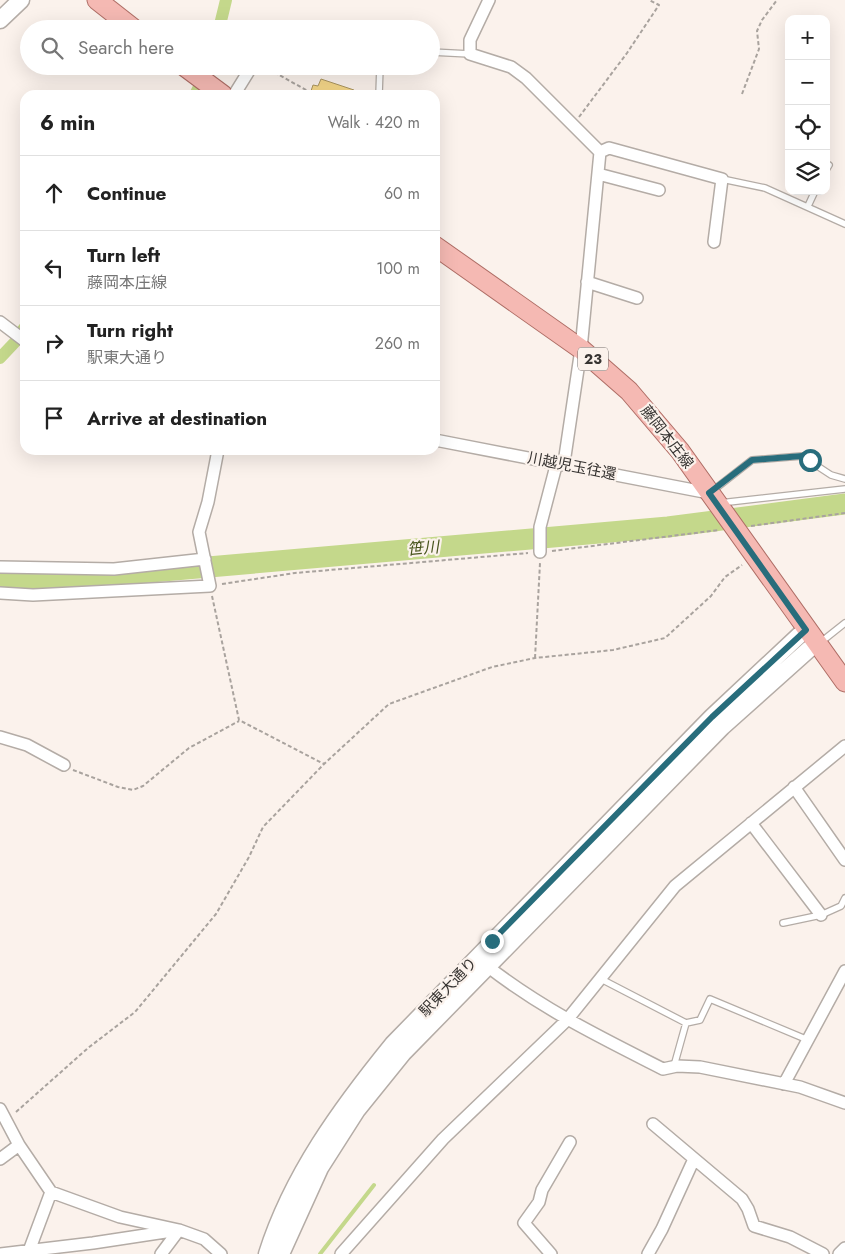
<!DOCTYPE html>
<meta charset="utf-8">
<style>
body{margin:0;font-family:Jost,"Noto Sans JP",sans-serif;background:#f2f2f2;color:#222}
.controls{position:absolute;right:15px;top:15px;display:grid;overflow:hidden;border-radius:10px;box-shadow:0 5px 20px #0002}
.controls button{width:45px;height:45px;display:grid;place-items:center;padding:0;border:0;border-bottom:1px solid #e0e0e0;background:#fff;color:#222;font:25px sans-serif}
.stop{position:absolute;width:15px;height:15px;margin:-11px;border:4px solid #286d7c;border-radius:50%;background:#fff}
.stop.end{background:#286d7c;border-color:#fff;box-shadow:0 1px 5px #0008}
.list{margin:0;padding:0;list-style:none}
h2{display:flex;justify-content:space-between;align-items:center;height:65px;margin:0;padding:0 20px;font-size:21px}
h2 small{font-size:16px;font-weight:400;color:#767676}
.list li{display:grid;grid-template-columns:32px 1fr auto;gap:15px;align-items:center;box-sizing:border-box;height:75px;padding:0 20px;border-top:1px solid #e0e0e0}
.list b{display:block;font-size:19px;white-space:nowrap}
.list p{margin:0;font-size:16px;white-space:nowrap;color:#767676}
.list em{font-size:16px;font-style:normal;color:#767676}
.icon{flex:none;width:28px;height:28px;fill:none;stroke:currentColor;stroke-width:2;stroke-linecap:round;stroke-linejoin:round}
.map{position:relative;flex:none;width:845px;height:1254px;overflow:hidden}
.search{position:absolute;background:#fff;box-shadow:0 5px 20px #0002;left:20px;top:20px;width:420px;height:55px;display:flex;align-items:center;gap:12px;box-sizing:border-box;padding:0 18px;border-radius:28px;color:#767676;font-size:19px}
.panel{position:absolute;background:#fff;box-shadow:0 5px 20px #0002;left:20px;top:90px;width:420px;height:365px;border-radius:15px}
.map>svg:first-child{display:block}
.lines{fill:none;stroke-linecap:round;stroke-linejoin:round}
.stream{stroke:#c4d88b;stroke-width:4}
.canal{stroke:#c4d88b;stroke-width:12}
.river{stroke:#c4d88b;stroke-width:21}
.lane-casing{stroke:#b4aca6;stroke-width:8}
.street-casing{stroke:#b4aca6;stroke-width:14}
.secondary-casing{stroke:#b4aca6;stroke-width:19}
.primary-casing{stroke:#ae6d65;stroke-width:21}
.path{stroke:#a9a39e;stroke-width:2;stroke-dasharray:4 2.5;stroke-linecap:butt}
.lane{stroke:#fff;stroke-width:5.5}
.street{stroke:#fff;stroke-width:11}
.secondary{stroke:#fff;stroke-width:16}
.primary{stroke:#f5b9b3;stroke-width:19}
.shaded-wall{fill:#ac9660}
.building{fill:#f5d789;stroke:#ac9660}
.route{stroke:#286d7c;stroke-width:6}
.labels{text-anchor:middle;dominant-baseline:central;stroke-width:4.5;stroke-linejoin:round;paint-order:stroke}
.shield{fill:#fbf2ec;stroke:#726d6a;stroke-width:1}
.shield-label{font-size:14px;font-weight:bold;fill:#373432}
.street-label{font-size:15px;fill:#373432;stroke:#fbf2ec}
.water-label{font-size:16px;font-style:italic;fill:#48541d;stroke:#fbf2ec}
</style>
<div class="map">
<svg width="845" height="1254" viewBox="0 0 845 1254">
<rect width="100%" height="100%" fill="#fbf2ec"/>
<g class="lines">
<!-- stream -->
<path class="stream" d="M320 1254 374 1185"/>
<!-- canal -->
<path class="canal" d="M219 29 226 0
M209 67V66
M195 95 198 89
M22 331 25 327
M0 358 16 341"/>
<!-- river -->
<path class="river" d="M0 577 59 580 668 527 845 504"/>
<defs>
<path id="lane" d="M431 52 470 54
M379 95 380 66
M826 170 829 165
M722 179 765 188 845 224
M808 206 815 191
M711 492 752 460 802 456 831 475 845 479
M720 503 845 489
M821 642 845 623
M783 923 821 915 841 906 845 898
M601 979 686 1023 700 1020 710 999 808 1040
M674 1066 686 1023"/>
<path id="street" d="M489 0 470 40V54L511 67 526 78 600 152
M234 95 252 66
M600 152 609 148 722 179 714 242
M598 174 659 190
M587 282 637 298
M0 322 25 341
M435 440 709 493
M564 463 581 349 600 152
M540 552V527L557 462
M0 567 114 569 205 559
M0 593 33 595 210 586 199 532 208 502 218 450
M0 737 27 745 64 765
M794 787 845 860
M751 823 821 915
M487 966C544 1010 600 1037 663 1069L677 1066 700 1067 800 1087 845 1103
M784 1084 845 971
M0 1109 19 1145 51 1192 120 1217 179 1230 204 1239 221 1254
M653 1124 742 1199 748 1209 754 1226 790 1237 823 1254
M0 1159 19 1145
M29 1251 51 1192
M0 1254 93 1243 172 1231
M161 1254 179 1230
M341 1254 443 1139 567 1020 675 886 845 746
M551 1254 524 1223 539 1202 542 1190 570 1142
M648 1254 662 1229 694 1159
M839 1254 845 1248"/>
<path id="secondary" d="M0 20 21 0
M267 1254C292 1175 341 1108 393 1044L712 717 806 629
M281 1254 320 1168 357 1110 403 1053 722 727 816 643"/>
<path id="primary" d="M97 0 134 29
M184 66 223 95
M435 246 581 349 629 391 680 451 845 682"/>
</defs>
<!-- lane casing -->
<use href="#lane" class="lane-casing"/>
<!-- street casing -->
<use href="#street" class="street-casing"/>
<!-- secondary casing -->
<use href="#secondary" class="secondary-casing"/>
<!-- primary casing -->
<use href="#primary" class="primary-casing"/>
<!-- path -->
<path class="path" d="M263 66 315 95
M742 94 759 49 757 31 762 20 777 0
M579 117 627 53 659 5 649 0
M751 526 845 513
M552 551 719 530
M222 584 295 573 528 553
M212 596 239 720 324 764
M535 658 540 563
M73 770 118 787 133 790 143 786 189 748 239 721
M16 1112 88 1048 135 1012 216 914 249 857 263 827 324 764 389 704 492 667 535 658 613 650 665 638 711 596 725 577 742 565"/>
<!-- lane -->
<use href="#lane" class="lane"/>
<!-- street -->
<use href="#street" class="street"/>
<!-- secondary -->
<use href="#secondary" class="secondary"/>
<!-- primary -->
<use href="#primary" class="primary"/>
</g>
<!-- shaded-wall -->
<path class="shaded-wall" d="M354 90 356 95H352Z"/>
<!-- building -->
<path class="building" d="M321 79 354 90 352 95H315L310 94 313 85 318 86Z"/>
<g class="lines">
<!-- route -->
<path class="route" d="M492 941 712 717 806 630 709 493 752 460 802 456 810 460"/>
</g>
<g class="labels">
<!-- shield labels -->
<rect class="shield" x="578" y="347.5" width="30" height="23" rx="4"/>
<g class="shield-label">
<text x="593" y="359">23</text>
</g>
<!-- street labels -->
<g class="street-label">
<text transform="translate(667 437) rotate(52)">藤岡本庄線</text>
<text transform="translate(572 466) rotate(11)">川越児玉往還</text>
<text transform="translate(448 987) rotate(-46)">駅東大通り</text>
</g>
<!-- water labels -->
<g class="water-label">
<text transform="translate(423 548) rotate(-5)">笹川</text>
</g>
</g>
</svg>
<div class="controls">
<button>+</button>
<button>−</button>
<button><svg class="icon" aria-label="locate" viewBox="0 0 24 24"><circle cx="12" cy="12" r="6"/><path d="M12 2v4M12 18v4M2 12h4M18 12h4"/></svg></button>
<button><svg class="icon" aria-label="layers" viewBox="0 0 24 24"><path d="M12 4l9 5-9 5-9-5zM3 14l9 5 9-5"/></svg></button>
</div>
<div class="stop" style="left:810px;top:460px"></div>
<div class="stop end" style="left:492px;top:941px"></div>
<div class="search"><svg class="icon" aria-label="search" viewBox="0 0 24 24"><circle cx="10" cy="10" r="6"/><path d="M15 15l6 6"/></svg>Search here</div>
<section class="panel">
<h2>6 min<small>Walk · 420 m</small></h2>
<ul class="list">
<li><svg class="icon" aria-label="ahead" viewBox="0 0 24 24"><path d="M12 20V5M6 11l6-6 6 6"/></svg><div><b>Continue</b></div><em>60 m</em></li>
<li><svg class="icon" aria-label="left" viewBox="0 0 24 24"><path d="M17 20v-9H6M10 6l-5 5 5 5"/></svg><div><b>Turn left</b><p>藤岡本庄線</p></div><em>100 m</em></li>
<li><svg class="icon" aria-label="right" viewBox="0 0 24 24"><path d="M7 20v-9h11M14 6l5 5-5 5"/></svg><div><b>Turn right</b><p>駅東大通り</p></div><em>260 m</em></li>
<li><svg class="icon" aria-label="arrive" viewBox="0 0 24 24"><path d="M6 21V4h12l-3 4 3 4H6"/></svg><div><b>Arrive at destination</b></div></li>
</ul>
</section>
</div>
